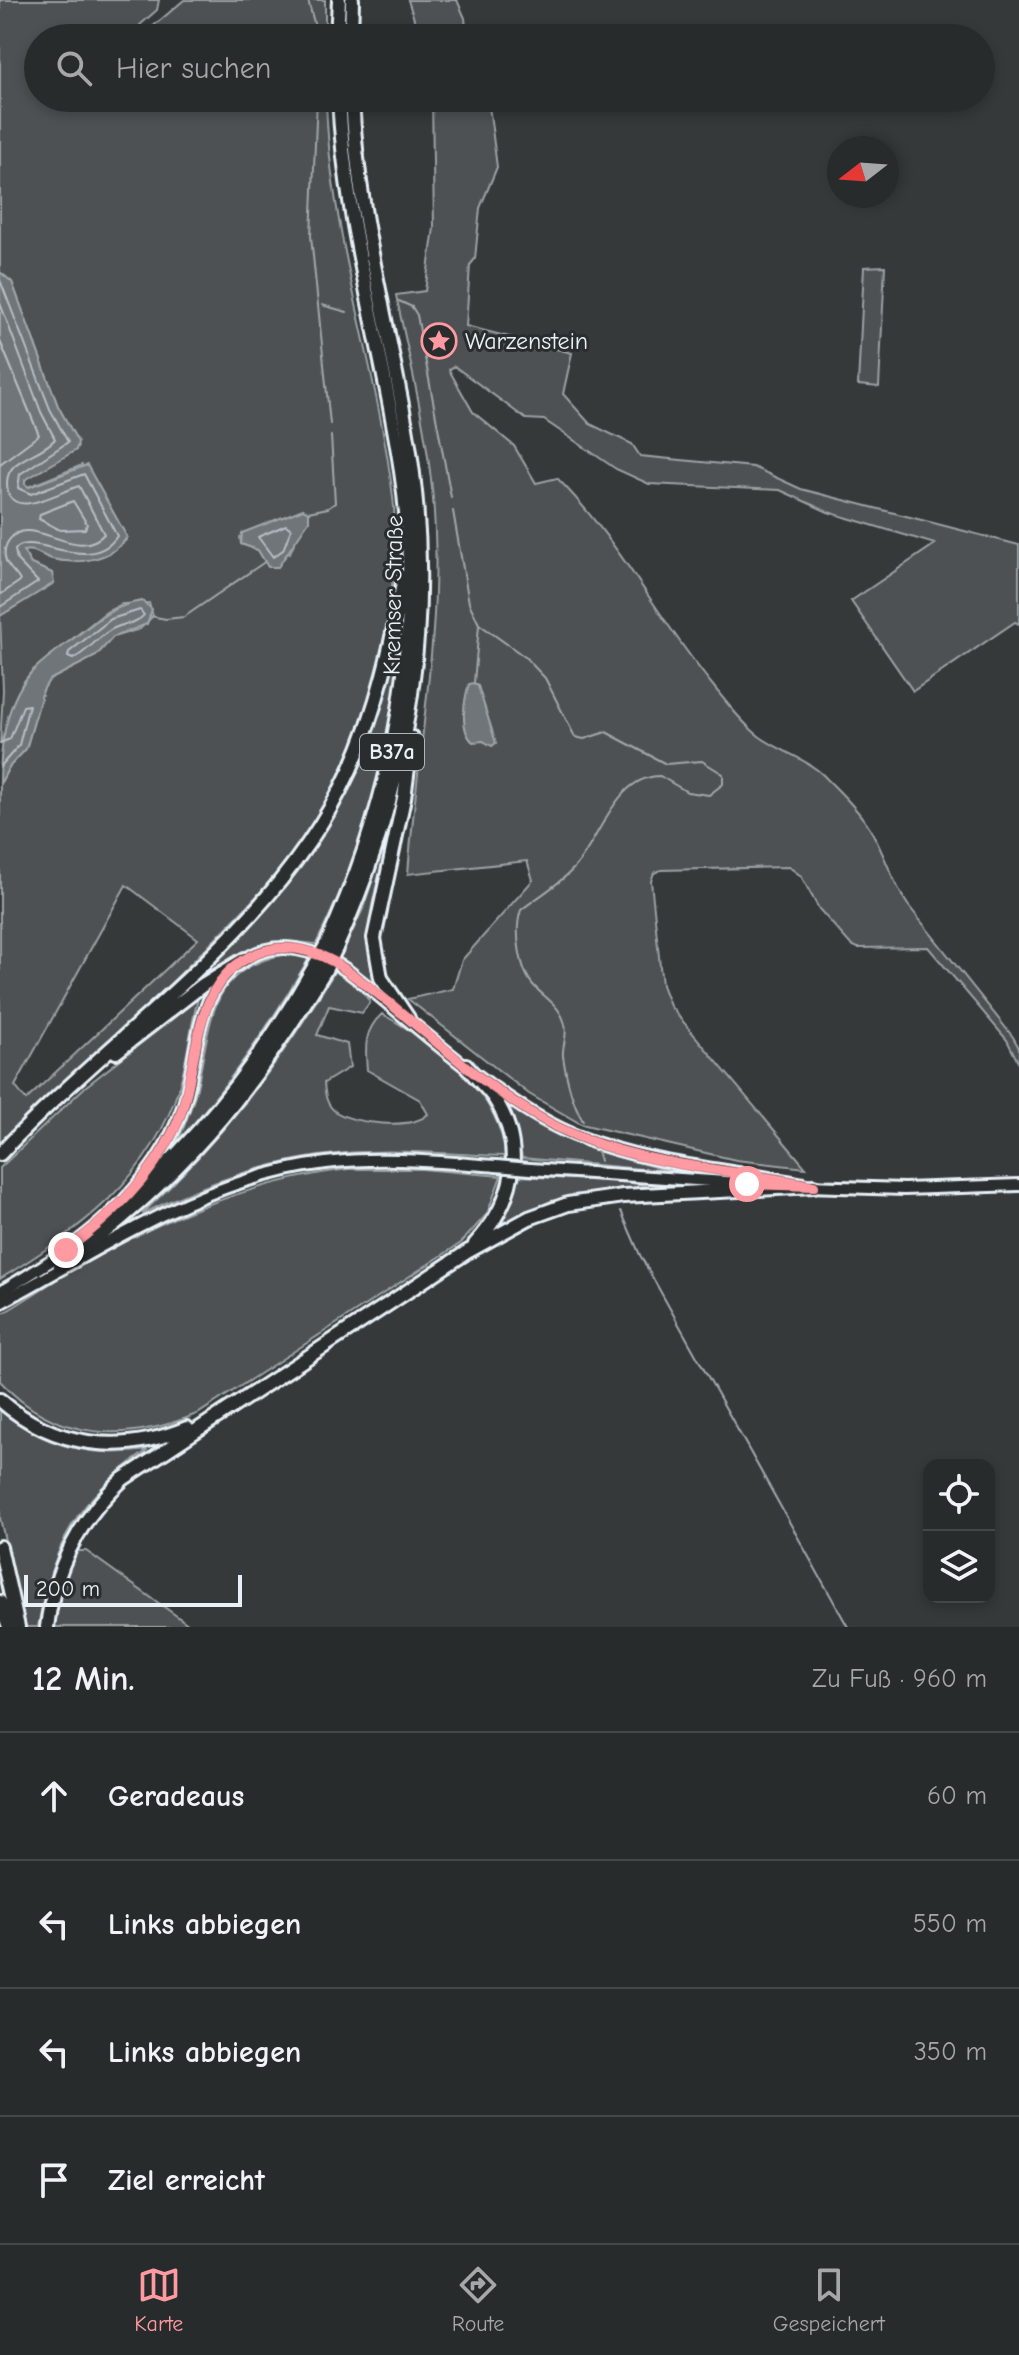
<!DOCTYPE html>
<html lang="de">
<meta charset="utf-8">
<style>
body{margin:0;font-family:"Comic Neue",sans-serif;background:#343738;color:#f1f3f6}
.controls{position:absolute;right:24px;bottom:24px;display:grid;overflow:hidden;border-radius:16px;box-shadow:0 4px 12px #0003}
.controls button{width:72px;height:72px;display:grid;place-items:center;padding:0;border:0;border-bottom:2px solid #444748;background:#282b2c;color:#f1f3f6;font:40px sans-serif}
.compass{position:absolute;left:827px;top:136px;width:72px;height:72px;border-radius:50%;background:#282b2c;box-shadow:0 4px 12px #0003;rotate:253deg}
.scale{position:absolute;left:24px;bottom:20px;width:218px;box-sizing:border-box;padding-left:8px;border:4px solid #e8f1f8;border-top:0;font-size:22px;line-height:28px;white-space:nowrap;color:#e8f1f8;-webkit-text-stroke:6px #2a2d2e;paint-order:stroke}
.stop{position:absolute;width:24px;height:24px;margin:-18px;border:6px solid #ff9aa2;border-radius:50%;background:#fff}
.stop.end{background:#ff9aa2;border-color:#fff;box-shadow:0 2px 8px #0008}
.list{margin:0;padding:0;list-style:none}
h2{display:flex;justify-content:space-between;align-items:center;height:104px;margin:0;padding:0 32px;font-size:34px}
h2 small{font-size:26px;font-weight:400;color:#a5a7a9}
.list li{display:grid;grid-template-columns:52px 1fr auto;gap:24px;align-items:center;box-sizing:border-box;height:128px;padding:0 32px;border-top:2px solid #444748}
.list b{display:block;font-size:30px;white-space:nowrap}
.list em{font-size:26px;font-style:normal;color:#a5a7a9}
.icon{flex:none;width:44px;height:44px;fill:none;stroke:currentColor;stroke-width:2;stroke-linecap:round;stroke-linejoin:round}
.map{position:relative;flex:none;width:1019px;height:1627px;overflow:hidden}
.search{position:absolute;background:#282b2c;box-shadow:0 4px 12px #0003;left:24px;right:24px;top:24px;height:88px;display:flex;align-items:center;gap:20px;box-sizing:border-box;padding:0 28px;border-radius:44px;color:#a5a7a9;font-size:30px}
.sheet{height:616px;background:#282b2c}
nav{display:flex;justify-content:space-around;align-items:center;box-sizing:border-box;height:112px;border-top:2px solid #444748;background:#282b2c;font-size:22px;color:#a5a7a9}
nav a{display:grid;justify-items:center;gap:4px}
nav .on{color:#ff9aa2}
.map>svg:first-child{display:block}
.green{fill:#4d5152;stroke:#9aa1a5;stroke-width:2;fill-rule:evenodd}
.water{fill:#707579;stroke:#a0a7ac;stroke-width:2}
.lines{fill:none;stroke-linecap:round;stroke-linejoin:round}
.shore{stroke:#b8bfc5;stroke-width:2}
.stream{stroke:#a0a7ac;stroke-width:2}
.major-casing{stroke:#e8f1f8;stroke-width:16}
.highway-casing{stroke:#e8f1f8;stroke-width:18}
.major{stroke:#2a2d2e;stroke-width:10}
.highway{stroke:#2a2d2e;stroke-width:12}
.major-bridge-casing{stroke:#e8f1f8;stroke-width:16;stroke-linecap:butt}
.highway-bridge-casing{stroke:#e8f1f8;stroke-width:18;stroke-linecap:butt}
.major-bridge{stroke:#2a2d2e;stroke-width:10}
.highway-bridge{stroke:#2a2d2e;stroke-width:12}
.route{stroke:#ff9aa2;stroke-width:10}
.labels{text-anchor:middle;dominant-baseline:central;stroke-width:6;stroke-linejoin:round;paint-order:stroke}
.shield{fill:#2a2d2e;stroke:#afb6bb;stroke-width:2}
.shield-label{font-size:22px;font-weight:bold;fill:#e8f1f8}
.poi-label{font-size:24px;fill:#e8f1f8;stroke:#2a2d2e;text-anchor:start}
.street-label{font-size:24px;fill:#e8f1f8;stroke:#2a2d2e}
</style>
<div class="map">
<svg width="1019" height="1627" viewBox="0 0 1019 1627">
<rect width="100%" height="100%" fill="#35393a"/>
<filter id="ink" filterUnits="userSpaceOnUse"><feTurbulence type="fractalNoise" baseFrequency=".0125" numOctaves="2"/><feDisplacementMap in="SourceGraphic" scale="16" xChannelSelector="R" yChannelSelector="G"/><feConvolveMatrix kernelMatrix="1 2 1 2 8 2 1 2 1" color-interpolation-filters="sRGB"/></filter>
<g filter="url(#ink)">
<!-- green -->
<path class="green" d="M0 0H159L157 10 140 25 144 34 184 0H325V38H38V98H326C329 234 377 363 393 497 399 549 392 602 381 653 367 715 344 772 311 826 282 873 244 910 205 949 139 1017 68 1080 0 1146V784L9 767 26 749 43 690 49 680 96 656 113 637 140 629 153 616 149 603 122 604 106 612 32 671 22 684 0 745 3 690 0 616 53 583 52 573 31 564 23 551C35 548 42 556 53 559 79 565 108 559 126 540L82 465 28 487 25 485V480L78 446 58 406 12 282 0 272ZM303 509 309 521 298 533 290 553 265 562 258 550 241 544 240 537ZM126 885 198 939 26 1100 15 1086Z
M408 0H457L465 18 467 38H420Z
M432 98H488L497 167 480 208 475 259 470 265 466 326 572 353 563 394 590 424 632 444 640 456 753 467 801 489 1019 545V624L1015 622 913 691 851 601 935 544 828 512 780 490 649 484 616 469 544 420 526 419 454 366 449 370 473 412 514 446 536 483 557 478C618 539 659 620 714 687 728 704 742 723 759 736 779 751 804 757 822 774 840 792 861 812 873 834 886 858 893 883 908 905L1013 1037 1019 1048V1064L1007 1040 928 947 858 948 851 945 819 909 801 876 789 867 661 870 654 873 651 881 662 985 670 1006 806 1168 736 1160 581 1124 529 1094 408 999 453 989 462 960 533 880 527 861 408 874C417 749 444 625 433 499 427 430 410 362 396 295L425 291 434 228Z
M885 266 879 387 858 385 864 267Z
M399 643C394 749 363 850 316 944 258 935 230 958 184 990 303 877 359 805 399 643Z
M395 812C385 868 351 934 379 989L340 958 363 909Z
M287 954 309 958C270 1025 230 1084 178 1141 186 1122 194 1103 198 1083 212 1019 209 968 287 954Z
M335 971 361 990 370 1002 362 1013 329 1006 317 1035 347 1044 350 1067 324 1083C325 1094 326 1105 336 1112 354 1124 412 1130 428 1114L420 1100 367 1070C365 1047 364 1030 382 1014 434 1043 501 1092 505 1156 452 1154 398 1149 346 1153 273 1159 207 1182 142 1214 224 1137 277 1067 335 971Z
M198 999C190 1027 188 1057 180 1084 152 1179 79 1230 0 1279V1168L85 1087Z
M506 1102C554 1144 614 1156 674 1172L522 1158 515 1123Z
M348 1169H422L501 1176 487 1214 461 1243 199 1413C128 1443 55 1442 0 1381V1315C23 1302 45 1286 68 1273 157 1221 245 1182 348 1169Z
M520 1176 627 1182 646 1186 551 1201 502 1224Z
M0 1410C44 1447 92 1458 148 1450 77 1499 53 1542 38 1627H24L0 1518Z
M71 1551H86L192 1627H50Z"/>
<!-- water -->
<path class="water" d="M0 272 12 282 58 406 78 442 76 450 25 480V484L29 487 87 465 127 537C113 560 77 565 52 559 41 556 35 548 23 551L31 564 52 573 54 583 0 616Z
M303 509 309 512V521L278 567H268L258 550 241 544 242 533Z
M142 601 152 609 147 624 113 637 96 656 49 680 43 690 26 749 9 767 0 784C0 748 5 703 30 674 43 659 62 647 78 635 99 618 115 605 142 601Z
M474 683 478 686 496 743 492 746 483 741 473 742C459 730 464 700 469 684Z"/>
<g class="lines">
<!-- shore -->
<path class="shore" d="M0 280 50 409 68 442 20 474 18 488 31 494 84 474 117 536C90 577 29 528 15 550L17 560 38 582 0 607
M0 303 41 412 55 439C45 451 26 455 14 466 9 471 7 477 7 483 7 525 62 490 79 486L104 534C83 557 52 532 28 531 12 530 1 546 6 561 9 569 17 574 20 581L0 595
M0 341 39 435 0 464
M73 501 87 524 85 529 60 530 39 519 40 514Z
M286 525 291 529 283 550 273 557 258 537Z
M140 610 144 615C136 625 120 623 109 631 95 640 88 651 73 659L68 657 69 652 111 619Z
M0 743 10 739 23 706 29 705 19 745 0 767"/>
<!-- stream -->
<path class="stream" d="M308 0 318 38
M317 98 311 236 330 424
M399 301 412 307 417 315 451 497
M322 305 347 312
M453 511 469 603 479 624 525 657 545 678 575 737 584 739 606 732 666 764 702 761 723 774V784L709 795 687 792 660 776C615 776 600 839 575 867 560 884 539 896 521 910 514 930 519 971 535 987 546 999 561 1006 565 1025 568 1035 562 1045 563 1056 566 1077 572 1102 583 1121
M308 512 328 508 335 503 331 436
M150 616 166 619 184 617 266 561
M474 683 479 625
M598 1153 600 1161
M621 1211 640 1255 848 1627"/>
<defs>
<path id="major" d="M240 963C275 936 316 950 348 971 414 1022 501 1106 577 1136 650 1165 728 1169 804 1184
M530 1169 756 1184
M808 1186 904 1189 1019 1185
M0 1292C77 1248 155 1192 184 1104 198 1060 193 1007 228 973
M0 1303C106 1246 203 1178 326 1163 383 1156 440 1162 496 1166"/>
<path id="highway" d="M337 38 339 0
M351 38 352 0
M327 943C396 792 426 629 400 464 381 341 345 223 339 98
M336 948C411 783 438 607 406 427 387 317 357 210 352 98
M408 1018 381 978 374 938 404 798 412 738
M116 1052 204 984 245 959
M466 1065C474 1077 486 1086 494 1098 527 1148 514 1202 475 1244
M0 1154C117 1029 277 930 350 770 378 708 392 643 404 577
M117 1211C198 1141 262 1060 314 967
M60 1266C177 1183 250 1094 324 972
M0 1400C55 1448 121 1455 187 1428
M0 1547 18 1627
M0 1602 9 1627
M47 1627C54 1569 80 1518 123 1479L467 1252 529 1218 568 1204 623 1196 814 1186"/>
</defs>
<!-- major casing -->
<use href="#major" class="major-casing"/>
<!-- highway casing -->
<use href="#highway" class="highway-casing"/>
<!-- major -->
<use href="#major" class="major"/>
<!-- highway -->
<use href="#highway" class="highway"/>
<defs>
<path id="major-bridge" d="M496 1166 530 1169"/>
<path id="highway-bridge" d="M314 967 327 943
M324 972 336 948"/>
</defs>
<!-- major-bridge casing -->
<use href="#major-bridge" class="major-bridge-casing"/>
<!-- highway-bridge casing -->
<use href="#highway-bridge" class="highway-bridge-casing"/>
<!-- major-bridge -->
<use href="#major-bridge" class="major-bridge"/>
<!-- highway-bridge -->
<use href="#highway-bridge" class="highway-bridge"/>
</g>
</g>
<g class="lines" filter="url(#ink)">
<!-- route -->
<path class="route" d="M66 1250C110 1217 151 1179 175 1128 202 1070 186 981 258 953 284 943 310 949 334 962 411 1012 476 1088 559 1128 639 1167 729 1168 814 1186L747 1184"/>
</g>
<!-- icons -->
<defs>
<symbol id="sight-ring" viewBox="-11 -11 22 22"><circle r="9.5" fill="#2a2d2e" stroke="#ff9aa2" stroke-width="1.5"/><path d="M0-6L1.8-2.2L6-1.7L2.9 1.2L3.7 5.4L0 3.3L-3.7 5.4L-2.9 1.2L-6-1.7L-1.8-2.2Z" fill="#ff9aa2"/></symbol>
</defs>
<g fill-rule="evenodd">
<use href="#sight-ring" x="419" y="321" width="40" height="40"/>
</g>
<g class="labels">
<!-- shield labels -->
<rect class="shield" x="360" y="734" width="64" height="36" rx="6"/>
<g class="shield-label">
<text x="392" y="752">B37a</text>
</g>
<!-- poi labels -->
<g class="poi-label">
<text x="465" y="341">Warzenstein</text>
</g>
<!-- street labels -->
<g class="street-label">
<text transform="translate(393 595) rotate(-89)">Kremser Straße</text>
</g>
</g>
</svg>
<div class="controls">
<button><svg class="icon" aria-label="locate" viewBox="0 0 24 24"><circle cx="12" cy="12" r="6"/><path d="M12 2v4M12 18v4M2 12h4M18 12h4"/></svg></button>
<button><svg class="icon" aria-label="layers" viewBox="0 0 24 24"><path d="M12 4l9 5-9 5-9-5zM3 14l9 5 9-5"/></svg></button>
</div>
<svg class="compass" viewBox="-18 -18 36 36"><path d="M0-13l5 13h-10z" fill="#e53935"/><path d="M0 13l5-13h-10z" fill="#a5a7a9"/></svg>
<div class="scale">200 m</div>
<div class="stop" style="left:747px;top:1184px"></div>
<div class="stop end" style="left:66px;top:1250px"></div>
<div class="search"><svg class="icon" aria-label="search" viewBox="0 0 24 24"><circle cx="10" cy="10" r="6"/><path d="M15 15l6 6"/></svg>Hier suchen</div>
</div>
<section class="sheet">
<h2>12 Min.<small>Zu Fuß · 960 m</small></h2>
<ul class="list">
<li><svg class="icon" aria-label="ahead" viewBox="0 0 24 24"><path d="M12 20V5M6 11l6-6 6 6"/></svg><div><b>Geradeaus</b></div><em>60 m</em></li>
<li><svg class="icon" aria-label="left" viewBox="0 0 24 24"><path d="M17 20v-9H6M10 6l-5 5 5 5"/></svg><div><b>Links abbiegen</b></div><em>550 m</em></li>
<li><svg class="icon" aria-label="left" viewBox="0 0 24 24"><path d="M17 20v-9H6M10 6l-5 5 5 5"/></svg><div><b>Links abbiegen</b></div><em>350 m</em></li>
<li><svg class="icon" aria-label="arrive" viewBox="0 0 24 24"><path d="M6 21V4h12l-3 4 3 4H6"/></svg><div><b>Ziel erreicht</b></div></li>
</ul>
</section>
<nav>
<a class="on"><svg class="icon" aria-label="map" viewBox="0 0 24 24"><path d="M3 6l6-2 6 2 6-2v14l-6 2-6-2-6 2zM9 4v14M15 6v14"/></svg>Karte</a>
<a><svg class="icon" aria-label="directions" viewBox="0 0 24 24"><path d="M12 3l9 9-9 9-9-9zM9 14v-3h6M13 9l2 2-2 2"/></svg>Route</a>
<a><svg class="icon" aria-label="saved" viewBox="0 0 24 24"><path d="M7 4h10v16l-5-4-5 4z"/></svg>Gespeichert</a>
</nav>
